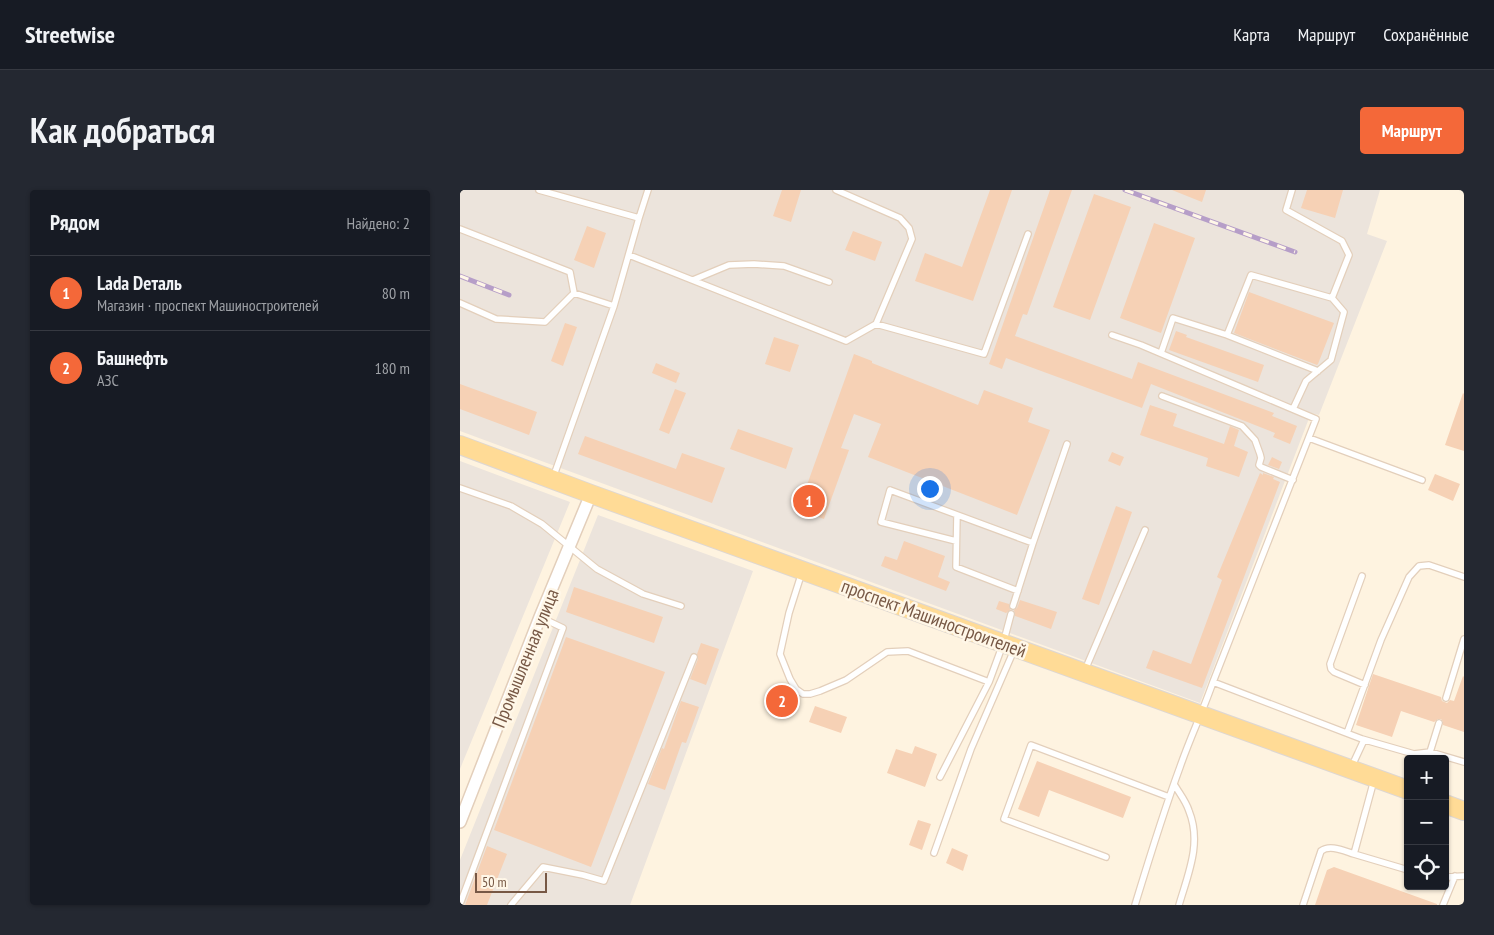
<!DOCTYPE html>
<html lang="ru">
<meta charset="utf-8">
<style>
body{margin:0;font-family:"PT Sans Narrow",sans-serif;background:#242831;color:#f1f3f6}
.controls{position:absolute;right:15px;bottom:15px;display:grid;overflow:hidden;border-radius:5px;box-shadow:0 1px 4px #0004}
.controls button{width:45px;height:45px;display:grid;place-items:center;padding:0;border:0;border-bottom:1px solid #363941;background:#171b24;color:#f1f3f6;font:25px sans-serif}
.scale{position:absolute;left:15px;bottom:12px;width:72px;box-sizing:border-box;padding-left:5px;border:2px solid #775845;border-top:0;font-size:14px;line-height:18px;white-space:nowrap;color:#775845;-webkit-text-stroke:4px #fff7e8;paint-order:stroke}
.you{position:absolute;left:469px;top:298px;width:18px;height:18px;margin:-12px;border:4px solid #fff;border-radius:50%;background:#1a73e8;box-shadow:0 0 0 8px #1a73e833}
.badge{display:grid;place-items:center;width:32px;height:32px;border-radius:50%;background:#f46839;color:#fff;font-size:16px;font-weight:700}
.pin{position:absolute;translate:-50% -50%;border:2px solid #fff;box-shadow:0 1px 5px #0006}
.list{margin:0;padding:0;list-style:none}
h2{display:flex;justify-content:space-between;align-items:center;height:65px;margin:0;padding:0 20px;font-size:21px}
h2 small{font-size:16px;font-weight:400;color:#9ea1a6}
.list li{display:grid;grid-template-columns:32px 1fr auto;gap:15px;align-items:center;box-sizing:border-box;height:75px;padding:0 20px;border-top:1px solid #363941}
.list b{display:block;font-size:19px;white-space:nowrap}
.list p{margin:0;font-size:16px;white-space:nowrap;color:#9ea1a6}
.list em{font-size:16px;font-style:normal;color:#9ea1a6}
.icon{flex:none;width:28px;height:28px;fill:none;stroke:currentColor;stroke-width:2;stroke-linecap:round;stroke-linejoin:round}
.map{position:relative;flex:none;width:1004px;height:715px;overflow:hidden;border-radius:5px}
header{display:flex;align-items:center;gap:30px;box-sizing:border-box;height:70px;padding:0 25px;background:#171b24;border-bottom:1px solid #363941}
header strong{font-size:24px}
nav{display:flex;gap:28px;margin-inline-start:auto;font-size:18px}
.intro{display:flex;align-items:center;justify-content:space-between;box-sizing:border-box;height:120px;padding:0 30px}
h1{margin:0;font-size:35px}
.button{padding:12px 22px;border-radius:5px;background:#f46839;color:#fff;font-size:18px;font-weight:700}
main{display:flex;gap:30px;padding:0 30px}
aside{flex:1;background:#171b24;border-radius:5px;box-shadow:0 1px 4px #0004}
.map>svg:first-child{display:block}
.industrial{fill:#ece4dc}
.building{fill:#f6d1b5}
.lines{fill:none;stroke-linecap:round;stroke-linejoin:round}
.lane-casing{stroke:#e3cfbb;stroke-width:8}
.street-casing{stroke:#e3cfbb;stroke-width:14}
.primary-casing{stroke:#ded7d2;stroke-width:20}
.lane{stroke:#fff;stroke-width:5.5}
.street{stroke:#fff;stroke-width:11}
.primary{stroke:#ffdb96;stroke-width:18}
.rail-casing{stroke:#b69ec8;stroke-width:5}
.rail{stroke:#fff7e8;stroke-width:3;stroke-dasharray:9;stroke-linecap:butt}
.labels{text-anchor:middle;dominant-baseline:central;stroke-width:5;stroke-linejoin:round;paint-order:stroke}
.street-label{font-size:19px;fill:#775845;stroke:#fff7e8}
</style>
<header>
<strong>Streetwise</strong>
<nav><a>Карта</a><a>Маршрут</a><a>Сохранённые</a></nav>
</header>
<div class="intro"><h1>Как добраться</h1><a class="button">Маршрут</a></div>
<main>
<aside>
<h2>Рядом<small>Найдено: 2</small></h2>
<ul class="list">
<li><span class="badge">1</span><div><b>Lada Dеталь</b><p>Магазин · проспект Машиностроителей</p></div><em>80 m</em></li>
<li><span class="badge">2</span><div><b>Башнефть</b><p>АЗС</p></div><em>180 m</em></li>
</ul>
</aside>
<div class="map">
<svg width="1004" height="715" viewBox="0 0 1004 715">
<rect width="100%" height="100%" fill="#fef3e0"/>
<!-- industrial -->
<path class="industrial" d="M0 0H920L907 44 927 51 859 225 851 223 740 513 0 241Z
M0 271 110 312 0 579Z
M138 325 293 381 170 715H0V670Z"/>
<!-- building -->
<path class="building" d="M322 0H341L331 32 313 26Z
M530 0H552L513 111 455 91 465 63 502 77Z
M590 0H612L567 125 563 124 555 146 672 189 678 172 814 223 812 226 837 236 830 254 813 247 815 243 691 194 682 218 546 168 542 179 529 174Z
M712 0H746L742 12Z
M847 0H883L875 28 841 18Z
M634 4 671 17 630 130 593 117Z
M694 33 735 48 701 143 660 128Z
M127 36 146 43 134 78 114 70Z
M393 41 422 52 415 71 385 60Z
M789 102 874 133 858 174 857 175 844 170 774 143Z
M105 133 117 137 103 176 91 171Z
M716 141 727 145 726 147 804 175 798 192 709 160Z
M314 147 339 155 330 182 305 174Z
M394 164 412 171V173L518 215 524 200 573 218 568 232 590 240 557 325 408 267 421 234 394 224 381 258 389 260 364 329 338 320Z
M196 173 220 183 216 193 192 183Z
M0 194 77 222 69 245 0 219Z
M215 199 226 203 209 244 199 240Z
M1003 203 1004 204V261L985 255Z
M690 215 717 224 713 236 764 254 770 236 779 240 774 256 788 262 779 287 746 276 748 268 680 245Z
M278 239 333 258 326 279 270 259Z
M125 246 216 279 222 263 265 278 252 313 118 264Z
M652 262 664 267 660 276 648 271Z
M812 267 822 272 819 279 808 275Z
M800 283 803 285V283L814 287 813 289 820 292 742 498 686 478 693 460 731 474 762 390 757 387Z
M975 284 1000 294 993 311 968 300Z
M656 316 672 322 639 415 622 409Z
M444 351 485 366 478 387 490 392 486 401 421 376 425 366 437 370Z
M114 397 203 427 194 453 106 422Z
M560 410 597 422 591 439 555 426 554 420 557 418Z
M539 411 549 414 550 420 546 423 536 419Z
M106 447 205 482 131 677 34 640Z
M241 453 259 459 246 495 230 489 238 469 237 464Z
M913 484 981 507 982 511 987 513 990 510 994 511 1003 486 1004 487V542L983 535V532L981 529H978L974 532 941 521 932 547 896 535Z
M221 511 239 517 226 553 222 552 205 600 188 594 202 558 204 559Z
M355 516 387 527 381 543 349 532Z
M455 556 477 564 465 597 427 583 436 559 452 564Z
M577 571 671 607 663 628 589 600 579 627 558 619Z
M458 630 471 634 462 660 449 655Z
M27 656 47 664 27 715H5Z
M492 658 508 665 503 681 486 673Z
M874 677 977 714V715H855L867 680Z"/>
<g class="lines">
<defs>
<path id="lane" d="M79 0 179 28
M832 0 826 20 882 51 889 65 872 108 884 122 871 170 846 191 833 219
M0 39 110 82 114 103
M169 65 386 151 416 134 452 49 449 38 440 28 376 0
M233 90 269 75 294 74 324 76 369 92
M0 113 36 129 85 132 114 103 154 116
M416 134 524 164 568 44
M652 145 681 155 856 229 753 492C743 521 730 548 720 577 703 623 689 669 675 715
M701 163 713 128 767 145
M858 181 767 145 791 85 872 108
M702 206 782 236 795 250 800 264 801 268 799 275 801 277 833 290
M849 248 962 290
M93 288 154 116 179 28 188 0
M0 298 51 316 82 334 137 379 183 404 221 416
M497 325 496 377 558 401
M496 351 421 332 430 300 573 353 553 416
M573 353 607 254
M342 382 329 423 320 464 330 489 336 499 343 504H350L360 501 386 490 427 462 448 461 529 492
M902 386 870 474 871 479 874 482 905 495
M625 480 685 340
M753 492 902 549 954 564 970 562 1004 572
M986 508 1004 449
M887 543 921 450 949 387 959 376 969 375 1004 387
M970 562 979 533
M891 578 904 550
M480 587 529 492 543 454 551 424
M914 590 894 664 948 680
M714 594C719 603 726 611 729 621 742 653 728 684 719 715
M474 663 511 559 554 460
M646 667 544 629 571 555 709 607
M985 687 1004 686
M0 714 103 438 80 427
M51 715 83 677 123 685 144 691 234 467
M843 715 861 661C870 654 884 661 894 664
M983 715 995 686"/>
<path id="street" d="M0 632 80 427 131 304"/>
<path id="primary" d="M0 255 131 304 948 600
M985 614 1004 621"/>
</defs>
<!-- lane casing -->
<use href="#lane" class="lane-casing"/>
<!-- street casing -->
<use href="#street" class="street-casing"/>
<!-- primary casing -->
<use href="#primary" class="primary-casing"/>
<!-- lane -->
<use href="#lane" class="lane"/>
<!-- street -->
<use href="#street" class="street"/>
<!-- primary -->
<use href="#primary" class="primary"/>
<defs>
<path id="rail" d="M665 0 835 62
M0 86 49 105"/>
</defs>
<!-- rail casing -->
<use href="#rail" class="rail-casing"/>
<!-- rail -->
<use href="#rail" class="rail"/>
</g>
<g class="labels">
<!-- street labels -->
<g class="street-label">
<text transform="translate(474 428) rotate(20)">проспект Машиностроителей</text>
<text transform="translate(65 468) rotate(-68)">Промышленная улица</text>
</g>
</g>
</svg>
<div class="controls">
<button>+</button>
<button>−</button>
<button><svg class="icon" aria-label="locate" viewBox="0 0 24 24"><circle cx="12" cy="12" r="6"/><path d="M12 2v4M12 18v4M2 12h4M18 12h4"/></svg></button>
</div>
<div class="scale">50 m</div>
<div class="you"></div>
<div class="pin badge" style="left:349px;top:311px">1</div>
<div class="pin badge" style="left:322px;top:511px">2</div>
</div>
</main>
